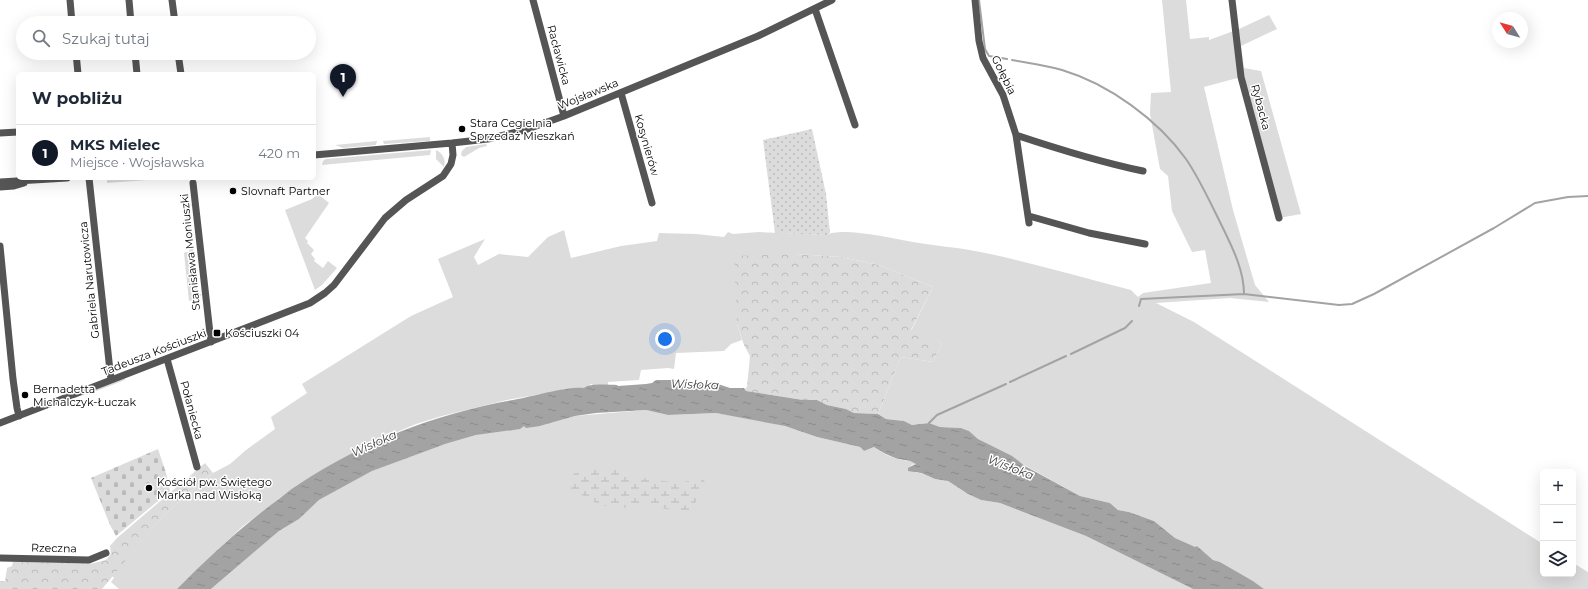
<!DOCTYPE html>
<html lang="pl">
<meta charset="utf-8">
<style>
body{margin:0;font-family:Montserrat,sans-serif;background:#f6f6f7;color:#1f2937}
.controls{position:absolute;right:12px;bottom:12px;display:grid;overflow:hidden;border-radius:6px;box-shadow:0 4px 16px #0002}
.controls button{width:36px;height:36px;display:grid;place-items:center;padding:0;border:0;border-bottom:1px solid #e0e1e3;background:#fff;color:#1f2937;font:20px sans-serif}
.compass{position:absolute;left:1492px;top:12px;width:36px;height:36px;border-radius:50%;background:#fff;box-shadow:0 4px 16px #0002;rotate:307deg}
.you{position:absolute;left:665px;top:339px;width:14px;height:14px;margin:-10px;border:3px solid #fff;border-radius:50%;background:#1a73e8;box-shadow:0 0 0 6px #1a73e833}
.badge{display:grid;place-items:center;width:26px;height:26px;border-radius:50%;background:#111827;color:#fff;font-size:13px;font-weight:700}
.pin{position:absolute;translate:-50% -33px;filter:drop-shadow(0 1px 2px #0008)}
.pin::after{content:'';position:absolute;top:21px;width:14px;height:12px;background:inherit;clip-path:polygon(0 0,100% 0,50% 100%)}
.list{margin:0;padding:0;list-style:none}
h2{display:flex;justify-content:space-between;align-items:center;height:52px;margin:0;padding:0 16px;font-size:17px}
h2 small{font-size:13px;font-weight:400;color:#747a83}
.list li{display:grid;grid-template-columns:26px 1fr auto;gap:12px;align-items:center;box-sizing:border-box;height:56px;padding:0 16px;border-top:1px solid #e0e1e3}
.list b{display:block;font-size:15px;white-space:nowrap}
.list p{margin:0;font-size:13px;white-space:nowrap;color:#747a83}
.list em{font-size:13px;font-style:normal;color:#747a83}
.icon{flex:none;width:22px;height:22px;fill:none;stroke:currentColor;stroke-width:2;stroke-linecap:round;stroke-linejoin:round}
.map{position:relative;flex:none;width:1588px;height:589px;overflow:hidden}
.search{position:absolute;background:#fff;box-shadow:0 4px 16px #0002;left:16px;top:16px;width:300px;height:44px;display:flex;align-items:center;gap:10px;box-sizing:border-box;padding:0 14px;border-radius:22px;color:#747a83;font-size:15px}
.panel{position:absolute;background:#fff;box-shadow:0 4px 16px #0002;left:16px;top:72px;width:300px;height:108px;border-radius:6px}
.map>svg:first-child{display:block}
.grass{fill:#dcdcdc}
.forest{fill:url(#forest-crowns)}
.wetland{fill:url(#wetland-marsh)}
.cemetery{fill:url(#cemetery-stones)}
.garden{fill:url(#garden-dots)}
.water{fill:url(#water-ripples)}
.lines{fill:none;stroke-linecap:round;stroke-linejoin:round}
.stream{stroke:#a3a3a3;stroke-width:2}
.minor{stroke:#555;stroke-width:7}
.poi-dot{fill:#000;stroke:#fff;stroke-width:1.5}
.labels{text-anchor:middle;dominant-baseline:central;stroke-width:3;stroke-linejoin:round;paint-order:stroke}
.street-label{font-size:11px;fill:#000;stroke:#fff}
.poi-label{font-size:11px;fill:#000;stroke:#fff;text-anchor:start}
.water-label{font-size:12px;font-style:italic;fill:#444;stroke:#fff}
</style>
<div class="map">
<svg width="1588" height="589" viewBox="0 0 1588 589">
<defs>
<pattern id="forest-crowns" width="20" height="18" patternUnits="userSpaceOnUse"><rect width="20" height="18" fill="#dcdcdc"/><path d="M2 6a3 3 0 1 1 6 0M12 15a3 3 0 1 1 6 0" fill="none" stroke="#bbb"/></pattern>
<pattern id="wetland-marsh" width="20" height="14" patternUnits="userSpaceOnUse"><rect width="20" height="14" fill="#dcdcdc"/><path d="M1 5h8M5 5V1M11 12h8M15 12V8" fill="none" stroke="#bbb"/></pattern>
<pattern id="cemetery-stones" width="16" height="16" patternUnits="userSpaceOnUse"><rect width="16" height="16" fill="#dcdcdc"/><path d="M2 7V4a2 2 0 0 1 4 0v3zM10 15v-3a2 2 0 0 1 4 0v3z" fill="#bbb"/></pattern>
<pattern id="garden-dots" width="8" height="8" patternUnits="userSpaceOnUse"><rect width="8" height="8" fill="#dcdcdc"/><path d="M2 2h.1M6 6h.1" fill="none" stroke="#bbb" stroke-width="1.8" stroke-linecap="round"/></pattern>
<pattern id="water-ripples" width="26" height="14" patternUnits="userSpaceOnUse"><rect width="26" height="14" fill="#a3a3a3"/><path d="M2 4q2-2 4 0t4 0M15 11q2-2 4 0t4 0" fill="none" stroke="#8b8b8b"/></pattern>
</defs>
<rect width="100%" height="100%" fill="#fff"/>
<!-- grass -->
<path class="grass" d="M1162 0H1186L1190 39 1209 37V40L1239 29 1269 15 1277 29 1241 46 1244 68 1261 71 1301 214 1279 218 1241 77 1204 87 1233 210 1255 285 1269 302 1230 298 1156 303 1194 322 1543 544V574H1573V563L1588 572V589H1264L1253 581 1220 562 1213 560 1197 546 1195 548 1175 538 1154 521 1129 512 1118 510 1110 503 1080 496 978 439 969 431 961 428 940 427 929 423 912 425 904 421 886 419 878 414 901 357 933 362 942 343 911 331 933 287 879 265 841 257 796 254 737 324 742 340 731 344 724 351 676 353 674 369 668 368 641 370 639 380 608 382V385L596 386 591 384 584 388 553 392 507 400 442 416 416 424 376 441 297 485 242 527 177 589H119L111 582 114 578 112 576 164 515 213 473 230 464 246 450 275 429 271 417 307 393 302 384 411 316 453 297 438 259 485 239 474 257 478 265 499 254 528 257 548 237 564 230 571 258 621 246 657 241 659 233 696 234 724 237 728 232 733 234 759 232 827 235C839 227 887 237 902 240 931 246 961 247 990 254 1037 264 1084 278 1131 290L1138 297 1143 293 1211 283 1205 250 1192 252 1172 211 1168 176 1160 169 1150 114 1151 93 1171 92Z
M430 137V141L384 144 383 141Z
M377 141 376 145 343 148 335 145Z
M486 144 487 146 479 148 464 157 461 155 462 151 466 147Z
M431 150 430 155 322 165 323 161 326 159Z
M436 150C443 153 446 160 444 167L436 159Z
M122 178H174L107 183V179Z
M318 194 329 203 305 238 308 241 307 243 314 250 311 254 315 259 314 261 323 268 328 261 337 268 322 285 315 290 285 210 312 199Z
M187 201 193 206H189V214H185V206H182L184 202Z
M190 216 191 236H188L186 217Z
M189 249H193L194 259 196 260 194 261 198 294H202L199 298 194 300Z
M186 252H188L193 300 189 301 184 253Z
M125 378V380L86 395V393Z
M646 410 668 415 716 413 748 418 785 426 817 437 860 447 864 451 874 447C881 452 889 457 898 459 906 461 909 460 917 464L911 465 916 473H920L935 479 948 481 968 494 981 500 1000 503 1086 536 1193 589H211L279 531 299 519 319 500 372 471 427 449 476 435 524 426H540L575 416Z"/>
<!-- forest -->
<path class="forest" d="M796 254 841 257 879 265 933 287 911 330 942 343 933 362 901 357 878 414 854 413 846 409 827 405 817 400H803L746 391 745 389 747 387 750 356 744 345 737 324 734 256Z
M205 463 213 473 164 515 102 589H0V581H5L7 568 12 566 13 562 88 563 90 564 106 560 111 554 110 546 117 538Z"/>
<!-- wetland -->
<path class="wetland" d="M596 467 603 471 617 468 633 481 644 478 678 483 703 478 707 487 688 512 660 508 651 503 618 509 600 505 571 489 573 474Z"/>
<!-- cemetery -->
<path class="cemetery" d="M158 449 166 473 170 491 116 536 110 525 91 478Z"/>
<!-- garden -->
<path class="garden" d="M812 129 826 194 830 233 827 235 775 233 763 140Z"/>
<!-- water -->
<path class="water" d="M656 380H673L682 382 705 384H718L730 388H744L746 391 803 400H817L827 405 846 409 854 413 878 414 886 419 904 421 912 425 929 423 940 427 961 428 969 431 978 439 1012 456 1025 466 1080 496 1110 503 1118 510 1129 512 1154 521 1175 538 1195 547 1197 546 1213 560 1220 562 1253 581 1264 589H1193L1086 536 1000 503 981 500 968 494 948 481 935 479 921 473 908 471V468L916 464C910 460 905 460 898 459 889 456 881 452 874 447L864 451 860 447 817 437 785 426 716 413 668 415 646 410 596 413 575 416 540 426 526 428 524 426 520 429 476 435 445 444 372 471 319 500 299 519 279 531 211 589H177C207 559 238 530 272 504 281 498 289 490 299 484 367 440 437 413 518 399 534 396 569 386 584 388 589 383 608 385 617 385L618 386 646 384 652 383Z"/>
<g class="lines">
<!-- stream -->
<path class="stream" d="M979 0 985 49 989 56 1007 59
M1012 60C1028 63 1046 65 1062 70 1109 84 1158 120 1186 159 1199 178 1209 200 1219 220 1230 243 1244 268 1244 294
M1139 306 1141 299 1244 294 1339 305 1352 304 1374 294 1494 228 1535 203 1568 197 1588 196
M1071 354 1125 328 1132 321
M1010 382 1066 356
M929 423 937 415 1006 384"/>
<!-- minor -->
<path class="minor" d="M70 0 72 23
M129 0 131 23
M172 0 175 23
M533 0 564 116
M975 0 979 41 983 58 1003 95 1016 135 1029 223
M1232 0 1241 77 1279 218
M815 9 855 125
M76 53 78 74
M135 53 137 74
M178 53 181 74
M621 93 652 203
M0 133 18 132
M1016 135C1058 149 1100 162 1143 171
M314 155 452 143 488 139 525 130 564 116 758 36 832 0
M89 178 111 380
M0 182 67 178
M193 183 211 342
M0 187 14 186 24 183
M1029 216 1089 233 1145 244
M0 246 13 379 17 408 19 416
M167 359 197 467
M0 423 310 303 325 293 334 285 385 218 406 200 443 176 451 164 453 155 452 143
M0 558 89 560 106 553"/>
</g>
<!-- markers -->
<g class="poi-dot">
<circle cx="462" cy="129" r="4"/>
<circle cx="233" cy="191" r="4"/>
<rect x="213" y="329" width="8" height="8" rx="2"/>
<circle cx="25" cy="395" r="4"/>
<circle cx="149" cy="488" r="4"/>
</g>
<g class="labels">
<!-- street labels -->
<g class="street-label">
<text transform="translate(559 55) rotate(75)">Racławicka</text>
<text transform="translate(1004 75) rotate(64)">Gołębia</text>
<text transform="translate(588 94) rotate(-22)">Wojsławska</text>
<text transform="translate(1261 107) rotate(75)">Rybacka</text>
<text transform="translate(647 145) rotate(74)">Kosynierów</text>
<text transform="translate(190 252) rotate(-96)">Stanisława Moniuszki</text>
<text transform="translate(89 280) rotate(-96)">Gabriela Narutowicza</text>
<text transform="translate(154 352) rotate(-21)">Tadeusza Kościuszki</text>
<text transform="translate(192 410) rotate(75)">Połaniecka</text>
<text transform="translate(54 548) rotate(1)">Rzeczna</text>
</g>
<!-- poi labels -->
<g class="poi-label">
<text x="470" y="123">Stara Cegielnia<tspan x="470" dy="13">Sprzedaż Mieszkań</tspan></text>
<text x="241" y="191">Slovnaft Partner</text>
<text x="225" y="333">Kościuszki 04</text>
<text x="33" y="389">Bernadetta<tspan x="33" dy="13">Michalczyk-Łuczak</tspan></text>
<text x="157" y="482">Kościół pw. Świętego<tspan x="157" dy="13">Marka nad Wisłoką</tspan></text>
</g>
<!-- water labels -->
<g class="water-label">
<text transform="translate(695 384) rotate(2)">Wisłoka</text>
<text transform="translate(374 443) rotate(-24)">Wisłoka</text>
<text transform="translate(1011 467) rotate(21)">Wisłoka</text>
</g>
</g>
</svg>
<div class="controls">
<button>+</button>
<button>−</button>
<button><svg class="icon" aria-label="layers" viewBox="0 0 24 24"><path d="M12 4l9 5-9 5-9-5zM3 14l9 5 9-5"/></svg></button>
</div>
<svg class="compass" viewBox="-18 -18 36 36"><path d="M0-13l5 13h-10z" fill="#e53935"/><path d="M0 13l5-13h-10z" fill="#747a83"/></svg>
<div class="you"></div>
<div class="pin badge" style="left:343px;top:97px">1</div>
<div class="search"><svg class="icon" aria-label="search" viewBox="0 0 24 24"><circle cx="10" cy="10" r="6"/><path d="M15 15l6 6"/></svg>Szukaj tutaj</div>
<section class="panel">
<h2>W pobliżu<small></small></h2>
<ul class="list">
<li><span class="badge">1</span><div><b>MKS Mielec</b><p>Miejsce · Wojsławska</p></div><em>420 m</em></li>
</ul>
</section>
</div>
